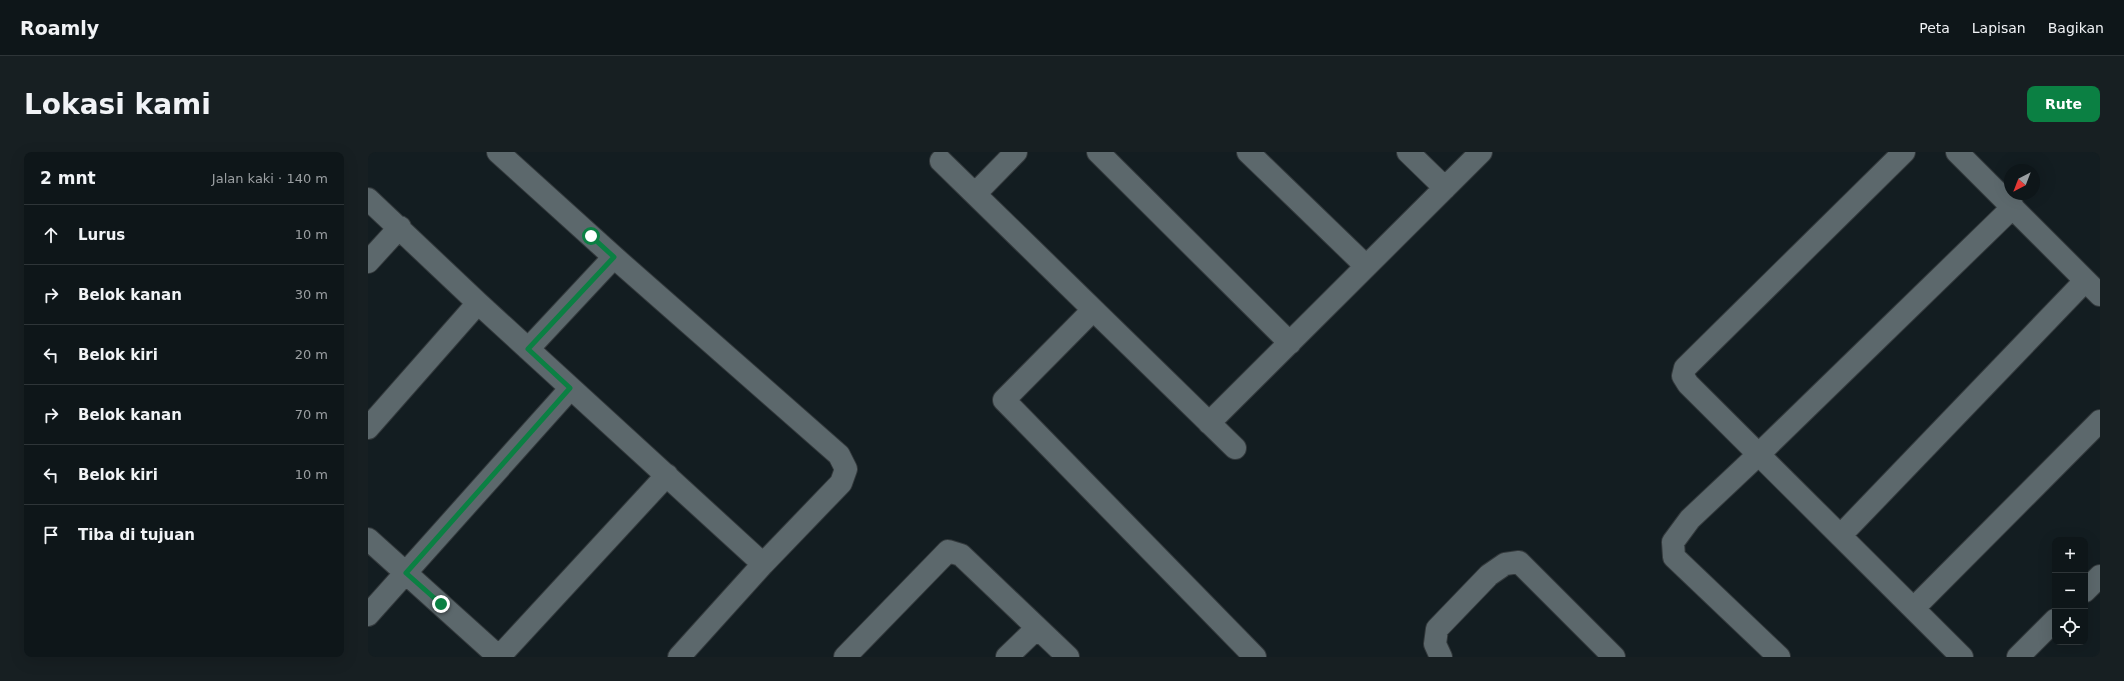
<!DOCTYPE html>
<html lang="id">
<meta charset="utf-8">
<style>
body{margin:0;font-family:"DejaVu Sans",sans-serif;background:#171f22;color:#f1f3f6}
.controls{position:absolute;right:12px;bottom:12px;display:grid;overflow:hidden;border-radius:8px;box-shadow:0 4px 16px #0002}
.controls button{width:36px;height:36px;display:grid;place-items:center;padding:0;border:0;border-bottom:1px solid #2e3538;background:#0e1619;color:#f1f3f6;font:20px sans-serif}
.compass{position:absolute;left:1636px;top:12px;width:36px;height:36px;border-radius:50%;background:#0e1619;box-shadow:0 4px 16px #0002;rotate:222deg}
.stop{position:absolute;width:12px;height:12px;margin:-9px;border:3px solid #0b8043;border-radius:50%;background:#fff}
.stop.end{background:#0b8043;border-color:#fff;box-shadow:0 1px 4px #0008}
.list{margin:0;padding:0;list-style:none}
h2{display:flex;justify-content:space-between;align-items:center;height:52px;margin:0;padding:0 16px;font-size:17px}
h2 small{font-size:13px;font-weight:400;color:#9b9fa2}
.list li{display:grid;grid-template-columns:26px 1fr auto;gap:12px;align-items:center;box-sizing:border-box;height:60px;padding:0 16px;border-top:1px solid #2e3538}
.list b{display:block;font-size:15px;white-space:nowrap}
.list em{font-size:13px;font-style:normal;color:#9b9fa2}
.icon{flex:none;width:22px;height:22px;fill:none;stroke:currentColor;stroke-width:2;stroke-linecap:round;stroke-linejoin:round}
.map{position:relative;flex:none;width:1732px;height:505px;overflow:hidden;border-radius:8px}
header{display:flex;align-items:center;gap:24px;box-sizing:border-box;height:56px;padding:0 20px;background:#0e1619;border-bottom:1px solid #2e3538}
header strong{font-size:19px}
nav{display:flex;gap:22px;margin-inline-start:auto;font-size:14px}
.intro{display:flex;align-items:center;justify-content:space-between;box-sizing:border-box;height:96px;padding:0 24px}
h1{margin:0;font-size:28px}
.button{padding:10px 18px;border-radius:8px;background:#0b8043;color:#fff;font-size:14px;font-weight:700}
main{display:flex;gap:24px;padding:0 24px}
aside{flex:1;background:#0e1619;border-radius:8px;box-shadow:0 4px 16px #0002}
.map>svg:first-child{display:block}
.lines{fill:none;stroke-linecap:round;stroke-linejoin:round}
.minor-casing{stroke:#33393c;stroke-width:24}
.minor{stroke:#5c686c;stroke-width:22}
.route{stroke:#0b8043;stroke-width:5}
</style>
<header>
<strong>Roamly</strong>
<nav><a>Peta</a><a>Lapisan</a><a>Bagikan</a></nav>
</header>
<div class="intro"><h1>Lokasi kami</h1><a class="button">Rute</a></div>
<main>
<aside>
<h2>2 mnt<small>Jalan kaki · 140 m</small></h2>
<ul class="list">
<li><svg class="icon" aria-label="ahead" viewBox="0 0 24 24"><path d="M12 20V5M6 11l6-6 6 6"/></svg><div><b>Lurus</b></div><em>10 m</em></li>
<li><svg class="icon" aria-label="right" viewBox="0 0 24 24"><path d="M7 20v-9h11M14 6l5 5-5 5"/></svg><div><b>Belok kanan</b></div><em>30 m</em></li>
<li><svg class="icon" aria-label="left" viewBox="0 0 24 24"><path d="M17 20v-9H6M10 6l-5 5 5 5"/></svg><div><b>Belok kiri</b></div><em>20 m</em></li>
<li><svg class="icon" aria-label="right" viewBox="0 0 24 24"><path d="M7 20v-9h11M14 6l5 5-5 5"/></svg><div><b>Belok kanan</b></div><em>70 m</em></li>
<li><svg class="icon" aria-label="left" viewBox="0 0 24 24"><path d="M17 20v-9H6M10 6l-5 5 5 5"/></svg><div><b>Belok kiri</b></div><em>10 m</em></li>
<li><svg class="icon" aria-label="arrive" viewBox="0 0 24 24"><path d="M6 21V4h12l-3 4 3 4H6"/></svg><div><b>Tiba di tujuan</b></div></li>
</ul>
</aside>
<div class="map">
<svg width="1732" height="505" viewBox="0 0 1732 505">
<rect width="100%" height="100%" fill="#131d21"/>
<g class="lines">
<defs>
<path id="minor" d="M130 0 246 105 471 303 478 317 473 331 395 412 311 505
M730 0 922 191
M880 0 998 114
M1040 0 1077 36
M1536 0 1317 216 1315 224 1320 232 1594 505
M1589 0 1732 143
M573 9 867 296
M607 42 648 0
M0 47 110 151 395 412
M0 110 32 75
M725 158 636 248 887 505
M160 197 246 105
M841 271 1113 0
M0 276 110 151
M1473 383 1717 129
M0 387 131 505
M1717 439 1732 424
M1546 456 1732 269
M0 463 202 237
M131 505 299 323
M477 505 580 399 593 403 700 505
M639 505 669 476
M1073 505 1067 492 1069 477 1121 423 1137 412 1151 410 1246 505
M1411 505 1306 405 1305 390 1322 367 1391 302 1645 55
M1650 505 1687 468"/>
</defs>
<!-- minor casing -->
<use href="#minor" class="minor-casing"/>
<!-- minor -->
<use href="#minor" class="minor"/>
</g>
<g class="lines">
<!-- route -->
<path class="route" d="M73 452 38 421 202 236 160 197 246 105 223 84"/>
</g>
</svg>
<div class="controls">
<button>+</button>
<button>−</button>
<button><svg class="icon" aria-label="locate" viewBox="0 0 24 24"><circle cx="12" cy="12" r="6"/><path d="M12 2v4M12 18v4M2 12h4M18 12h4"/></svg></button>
</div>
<svg class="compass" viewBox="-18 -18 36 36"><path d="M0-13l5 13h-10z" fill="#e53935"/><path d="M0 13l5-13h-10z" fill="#9b9fa2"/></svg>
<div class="stop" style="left:223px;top:84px"></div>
<div class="stop end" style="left:73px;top:452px"></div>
</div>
</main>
